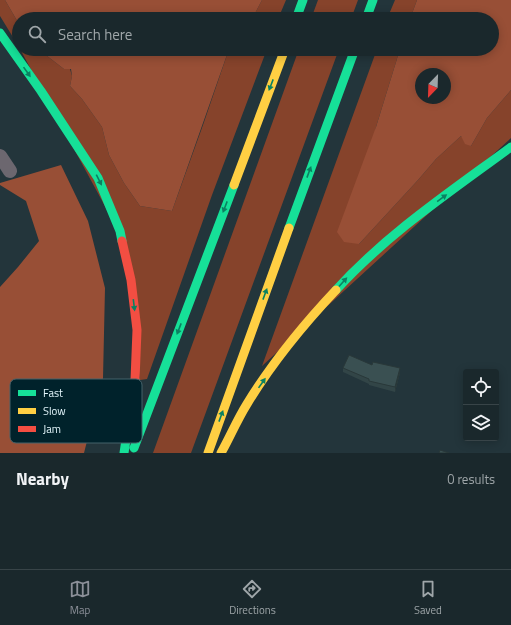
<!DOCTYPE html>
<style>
body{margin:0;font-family:"Titillium Web",sans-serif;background:#273438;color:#f1f3f6}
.controls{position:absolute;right:12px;bottom:12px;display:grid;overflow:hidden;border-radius:4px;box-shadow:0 2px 10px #0003}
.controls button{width:36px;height:36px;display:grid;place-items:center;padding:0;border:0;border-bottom:1px solid #384448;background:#1a282c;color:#f1f3f6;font:20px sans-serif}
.compass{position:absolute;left:415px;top:68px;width:36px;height:36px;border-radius:50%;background:#1a282c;box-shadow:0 2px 10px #0003;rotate:203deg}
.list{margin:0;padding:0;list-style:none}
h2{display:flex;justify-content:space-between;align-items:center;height:52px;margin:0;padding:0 16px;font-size:17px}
h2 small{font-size:13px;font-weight:400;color:#9fa6a9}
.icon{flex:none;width:22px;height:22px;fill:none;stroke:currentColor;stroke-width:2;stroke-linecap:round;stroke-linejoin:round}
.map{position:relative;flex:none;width:511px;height:453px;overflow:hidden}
.search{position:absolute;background:#1a282c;box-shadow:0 2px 10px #0003;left:12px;right:12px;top:12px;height:44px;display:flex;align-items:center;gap:10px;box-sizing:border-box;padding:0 14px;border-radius:22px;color:#9fa6a9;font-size:15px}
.sheet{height:116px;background:#1a282c}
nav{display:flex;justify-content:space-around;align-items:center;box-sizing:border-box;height:56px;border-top:1px solid #384448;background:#1a282c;font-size:11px;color:#9fa6a9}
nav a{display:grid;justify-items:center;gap:2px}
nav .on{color:#8c9099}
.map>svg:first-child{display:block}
.green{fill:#86432b}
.forest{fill:#984f36;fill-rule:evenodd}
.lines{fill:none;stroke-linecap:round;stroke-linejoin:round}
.street{stroke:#6c676f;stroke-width:14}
.fast{stroke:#16e098;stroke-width:9}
.slow{stroke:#ffcf43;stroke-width:9}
.jam{stroke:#f24e42;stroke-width:9}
.wall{fill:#324547}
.shaded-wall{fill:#293839}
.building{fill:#3a5052;stroke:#293839}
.oneway{fill:#0b8162}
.key{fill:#00222b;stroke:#45626a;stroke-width:1}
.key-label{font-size:11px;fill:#e5f8fe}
</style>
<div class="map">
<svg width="511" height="453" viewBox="0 0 511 453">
<rect width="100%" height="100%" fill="#23353b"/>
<!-- green -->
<path class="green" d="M0 0H5L19 24V47L0 16Z
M262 0H286L278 19H252Z
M318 0H358L351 19H311Z
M395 0H417L410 19H387Z
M20 49H38L64 69H70L72 76 70 86 82 99 102 127 109 155 124 183 140 206 172 211 203 125 229 49H267L212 195 147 379 140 380 127 247Z
M299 49H339L191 453H153Z
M377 49H400L376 127 359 244 418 180 436 159 461 136 471 146 487 118 511 90V138L262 366Z"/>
<!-- forest -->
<path class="forest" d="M5 0H262L252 19H19V24Z
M417 0H511V90L487 118 471 146 465 144 461 136 436 159 418 180 359 244 344 242 337 232 376 127 400 49H492V19H410ZM421 74H445V98H421Z
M38 49H229L172 211 140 206 124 183 109 155 102 127 82 99 70 86 72 76 71 69H64Z
M61 165 88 221 105 288 103 378 84 453H0V287L18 267 39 241 26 201 0 185V183Z"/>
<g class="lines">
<!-- street -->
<path class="street" d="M0 156 10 171"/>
<!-- fast -->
<path class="fast" d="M296 19 303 0
M366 19 373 0
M0 33 41 91 98 178 120 231 122 241
M289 228 355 49
M336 290C387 234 450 192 511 147
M134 448 234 185
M124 453 135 380"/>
<!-- slow -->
<path class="slow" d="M234 185 285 49
M208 453 289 228
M221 453C230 437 237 420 247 404 272 363 303 325 336 290"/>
<!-- jam -->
<path class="jam" d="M122 241 131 280 137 330 135 380"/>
</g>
<!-- wall -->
<path class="wall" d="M372 365 400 373 395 392 369 385V384L343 372V368Z"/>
<!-- shaded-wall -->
<path class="shaded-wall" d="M400 368V373L395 392V387Z"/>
<!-- building -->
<path class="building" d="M349 355 372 365 373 362 400 368 395 387 369 381V379L343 368Z
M440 450 449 453H439Z"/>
<!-- one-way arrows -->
<defs><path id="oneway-solid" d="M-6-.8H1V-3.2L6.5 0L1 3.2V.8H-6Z"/></defs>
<g class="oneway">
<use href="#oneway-solid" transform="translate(27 72) rotate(55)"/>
<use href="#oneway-solid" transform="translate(271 85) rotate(111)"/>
<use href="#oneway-solid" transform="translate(309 172) rotate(-70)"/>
<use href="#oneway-solid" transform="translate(99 180) rotate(63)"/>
<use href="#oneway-solid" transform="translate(442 198) rotate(-36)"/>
<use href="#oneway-solid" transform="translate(225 207) rotate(111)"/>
<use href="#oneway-solid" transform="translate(343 282) rotate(-48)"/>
<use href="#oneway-solid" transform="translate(265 294) rotate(-70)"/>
<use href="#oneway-solid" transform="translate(134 305) rotate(83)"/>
<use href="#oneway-solid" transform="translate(179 329) rotate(111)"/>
<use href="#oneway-solid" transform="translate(262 383) rotate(-55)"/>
<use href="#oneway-solid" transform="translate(221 416) rotate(-70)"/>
</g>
<!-- legend -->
<rect x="10" y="379" width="132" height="64" rx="6" class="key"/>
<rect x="18" y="390" width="18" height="6" fill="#16e098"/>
<rect x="18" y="408" width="18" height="6" fill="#ffcf43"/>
<rect x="18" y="426" width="18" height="6" fill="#f24e42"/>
<g class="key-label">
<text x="43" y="397">Fast</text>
<text x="43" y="415">Slow</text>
<text x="43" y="433">Jam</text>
</g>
</svg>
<div class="controls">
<button><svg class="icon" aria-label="locate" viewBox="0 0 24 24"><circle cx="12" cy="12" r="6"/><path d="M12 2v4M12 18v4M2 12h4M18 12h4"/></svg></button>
<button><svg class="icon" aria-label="layers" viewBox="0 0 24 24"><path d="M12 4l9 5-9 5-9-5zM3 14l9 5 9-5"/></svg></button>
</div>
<svg class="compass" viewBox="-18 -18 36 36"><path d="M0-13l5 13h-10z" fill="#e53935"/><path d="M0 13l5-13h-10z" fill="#9fa6a9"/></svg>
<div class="search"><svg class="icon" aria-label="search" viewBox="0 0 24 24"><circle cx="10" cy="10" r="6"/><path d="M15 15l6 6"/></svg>Search here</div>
</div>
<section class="sheet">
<h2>Nearby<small>0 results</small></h2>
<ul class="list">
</ul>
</section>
<nav>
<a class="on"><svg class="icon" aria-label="map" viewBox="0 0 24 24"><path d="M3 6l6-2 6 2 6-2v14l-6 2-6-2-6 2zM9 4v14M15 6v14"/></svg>Map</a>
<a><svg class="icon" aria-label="directions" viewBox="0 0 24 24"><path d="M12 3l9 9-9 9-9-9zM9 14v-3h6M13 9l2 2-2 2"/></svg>Directions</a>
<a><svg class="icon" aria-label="saved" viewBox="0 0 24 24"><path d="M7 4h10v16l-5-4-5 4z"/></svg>Saved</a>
</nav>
